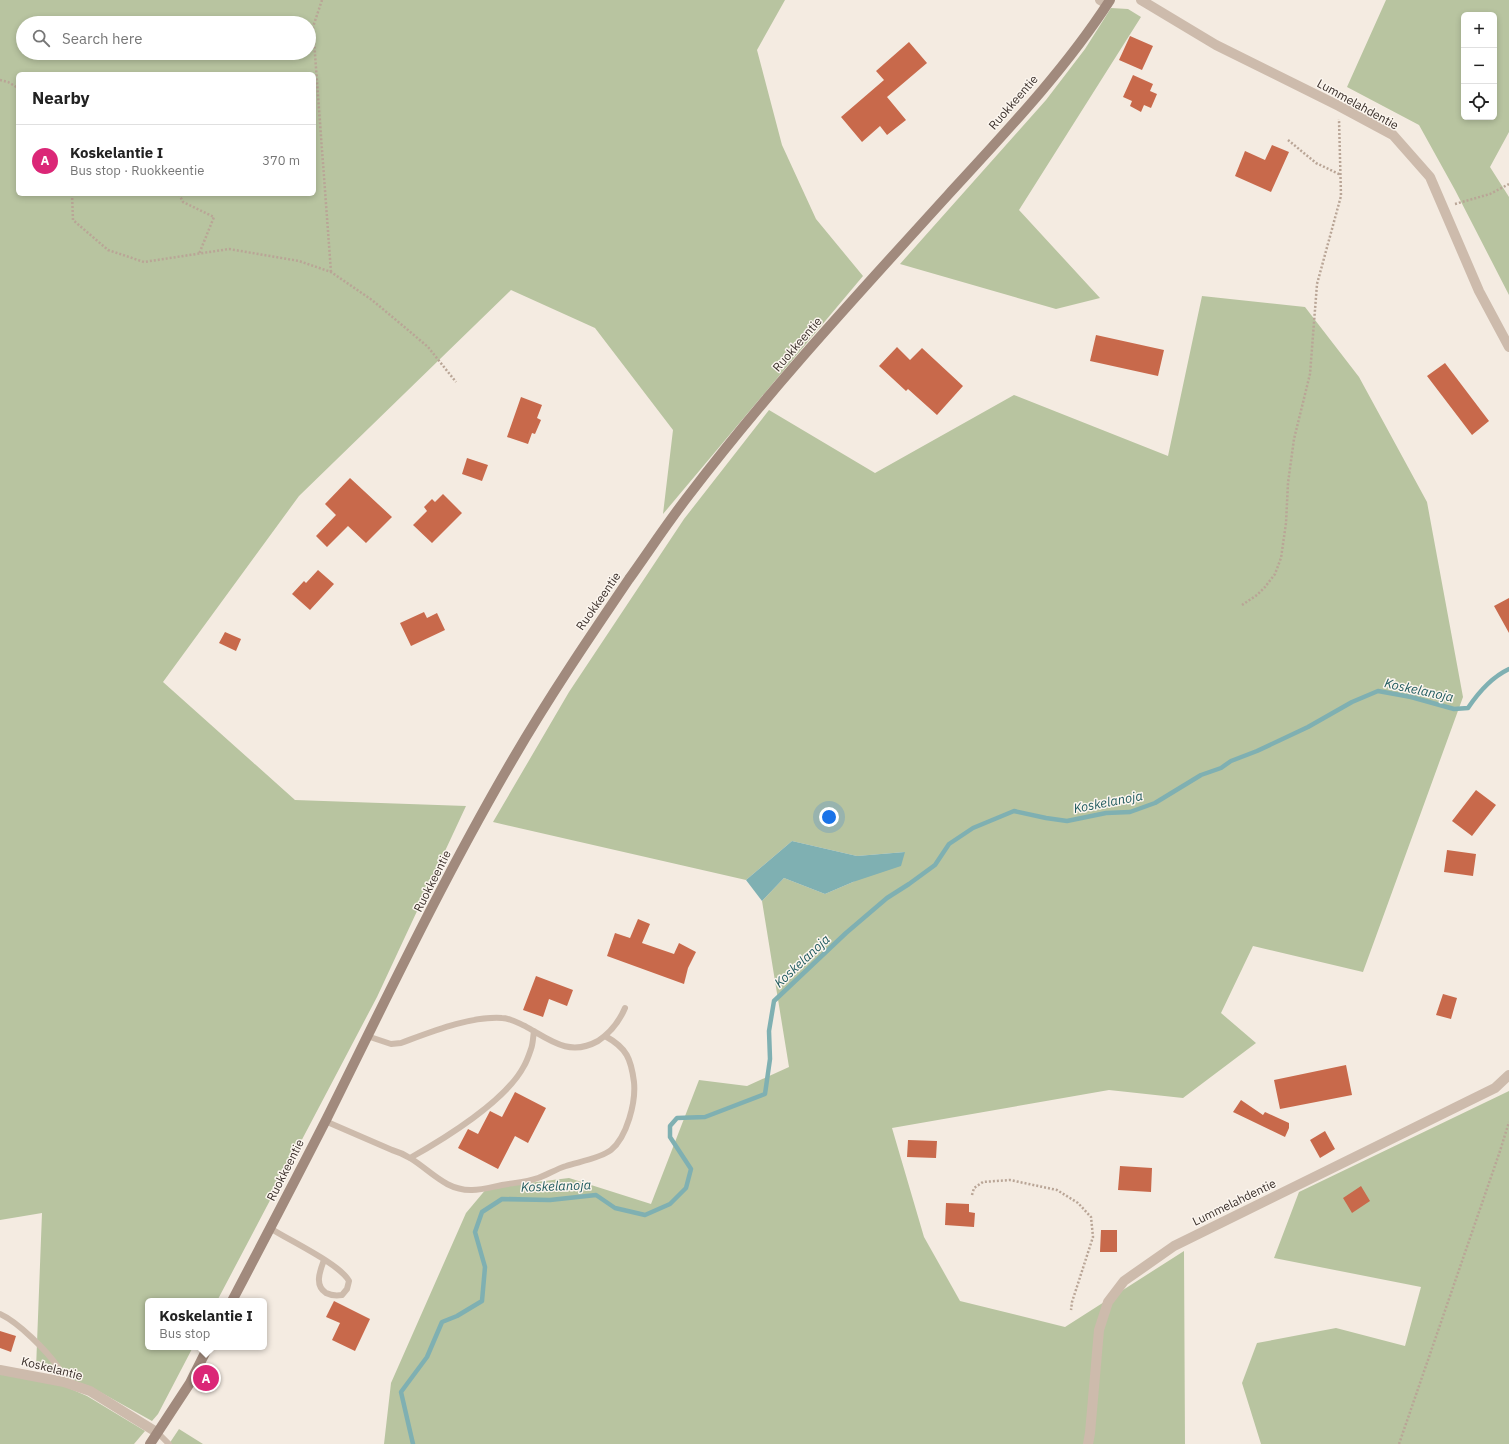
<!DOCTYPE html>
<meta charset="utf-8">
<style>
body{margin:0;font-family:"IBM Plex Sans",sans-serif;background:#f2f2f2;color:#222}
.controls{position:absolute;right:12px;top:12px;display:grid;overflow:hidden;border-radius:6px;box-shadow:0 2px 6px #0003}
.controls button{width:36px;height:36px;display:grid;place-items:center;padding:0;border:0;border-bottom:1px solid #e0e0e0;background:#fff;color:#222;font:20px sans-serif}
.you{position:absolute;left:829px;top:817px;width:14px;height:14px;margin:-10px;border:3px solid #fff;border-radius:50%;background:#1a73e8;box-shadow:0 0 0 6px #1a73e833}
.badge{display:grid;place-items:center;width:26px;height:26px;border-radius:50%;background:#db2777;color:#fff;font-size:13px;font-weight:700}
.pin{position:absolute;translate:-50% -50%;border:2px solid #fff;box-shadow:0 1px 4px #0006}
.popup{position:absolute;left:145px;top:1298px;width:122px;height:52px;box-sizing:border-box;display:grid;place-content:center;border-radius:6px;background:#fff;filter:drop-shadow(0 1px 3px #0005);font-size:13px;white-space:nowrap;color:#767676}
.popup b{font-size:15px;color:#222}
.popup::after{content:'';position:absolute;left:50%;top:100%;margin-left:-8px;border:8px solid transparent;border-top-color:#fff}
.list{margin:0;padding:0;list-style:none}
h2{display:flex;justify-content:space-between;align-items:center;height:52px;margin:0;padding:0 16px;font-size:17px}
h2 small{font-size:13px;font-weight:400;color:#767676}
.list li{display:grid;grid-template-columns:26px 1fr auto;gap:12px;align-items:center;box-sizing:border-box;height:72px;padding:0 16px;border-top:1px solid #e0e0e0}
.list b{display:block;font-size:15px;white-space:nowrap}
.list p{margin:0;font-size:13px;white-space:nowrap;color:#767676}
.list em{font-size:13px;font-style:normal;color:#767676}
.icon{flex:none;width:22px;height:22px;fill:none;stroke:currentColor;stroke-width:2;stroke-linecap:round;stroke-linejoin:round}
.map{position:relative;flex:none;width:1509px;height:1444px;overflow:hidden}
.search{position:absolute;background:#fff;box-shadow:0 2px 6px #0003;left:16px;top:16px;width:300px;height:44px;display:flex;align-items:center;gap:10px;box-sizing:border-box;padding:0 14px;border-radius:22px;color:#767676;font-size:15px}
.panel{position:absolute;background:#fff;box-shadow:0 2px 6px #0003;left:16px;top:72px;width:300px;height:124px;border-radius:6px}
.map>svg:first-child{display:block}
.green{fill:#b8c4a0;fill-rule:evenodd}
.water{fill:#7fb0b2}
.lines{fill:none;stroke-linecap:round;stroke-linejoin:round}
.stream{stroke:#7fb0b2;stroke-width:4.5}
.building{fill:#c8694b}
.path{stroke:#b9a596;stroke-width:2.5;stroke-dasharray:2 2;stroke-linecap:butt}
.lane{stroke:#cdbbac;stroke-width:6}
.street{stroke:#cdbbac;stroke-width:10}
.secondary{stroke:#a18a7d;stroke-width:10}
.labels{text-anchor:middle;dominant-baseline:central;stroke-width:3;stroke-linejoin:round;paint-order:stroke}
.street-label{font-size:12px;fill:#3b302b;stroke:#fbf5ee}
.water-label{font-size:13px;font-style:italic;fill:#1f5a5e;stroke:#fbf5ee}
</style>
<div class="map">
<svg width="1509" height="1444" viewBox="0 0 1509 1444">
<rect width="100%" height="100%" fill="#f4ebe1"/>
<!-- green -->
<path class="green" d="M0 0H785L757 50 782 145 816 219 863 276 663 514 673 430 595 328 511 290 299 496 163 682 295 800 466 806 377 997 217 1301H148V1347H193L158 1414 152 1421 91 1387 65 1377 36 1369 42 1213 0 1220ZM23 23H309V53H23ZM18 74H314V194H18Z
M1386 0H1509V132L1490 167 1509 197V295L1455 190 1419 125 1347 87ZM1464 15H1494V117H1464Z
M1111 8 1128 9 1141 17 1019 210 1100 298 1056 309 900 264 1046 100 1085 49Z
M1202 296 1305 307 1359 377 1427 502 1463 697 1363 972 1253 946 1221 1013 1256 1043 1183 1098 1109 1090 892 1128 924 1237 960 1301 1065 1327 1184 1251 1185 1444H384L391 1383 466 1213 487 1188 569 1178 651 1204 699 1080 747 1086 789 1067 762 901 784 878 825 894 853 882 905 852 857 856 792 841 746 880 493 822 569 692 684 519 769 410 875 473 1014 395 1168 456Z
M1509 1091V1444H1261L1242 1383 1257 1343 1336 1328 1405 1346 1421 1287 1274 1258 1299 1192Z
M0 1374 64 1386 87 1396 145 1431 134 1444H0Z
M179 1429 203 1444H169Z"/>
<!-- water -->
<path class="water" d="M792 841 857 856 905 852 901 866 853 882 825 894 784 878 762 901 746 880Z"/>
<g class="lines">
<!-- stream -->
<path class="stream" d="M413 1444 401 1392 427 1357 442 1322 457 1316 482 1301 485 1267 475 1232 482 1212 502 1199 550 1200 596 1195 615 1208 645 1215 670 1204 686 1188 691 1169 670 1137V1126L677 1118 705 1117 765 1094 770 1059 769 1031 774 1001 846 933 887 898 909 884 935 865 949 844 973 828 1014 811 1046 818 1067 821 1106 813 1130 812 1155 803 1201 775 1221 768 1231 761 1257 751 1308 727 1352 702 1378 691 1411 697 1454 709 1468 708C1478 693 1492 677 1509 669"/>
</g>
<!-- building -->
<path class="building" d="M1130 36 1153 46 1142 70 1119 60Z
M909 42 927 63 887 97 906 120 887 135 880 126 862 142 841 117 884 80 876 71Z
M1133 75 1153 84 1150 91 1157 94 1151 108 1144 105 1141 112 1130 106 1132 101 1123 97Z
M1272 145 1289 152 1271 192 1235 176 1245 151 1265 160Z
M1096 335 1164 350 1158 376 1090 361Z
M897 347 910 360 922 348 963 386 937 415 908 389 906 391 879 366Z
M1445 363 1489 421 1472 435 1427 376Z
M521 397 542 405 537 418 541 420 535 434 532 433 528 444 507 437Z
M467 458 488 465 482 481 462 474Z
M350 478 392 517 366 543 348 526 327 547 316 536 336 515 325 504Z
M443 494 462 513 432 543 413 525 427 511 424 507 432 499 435 502Z
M318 570 334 584 310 610 292 594 304 581 306 583Z
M1509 598V633L1494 606Z
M424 612 427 618 437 613 445 630 411 646 400 623Z
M225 632 241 639 236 651 219 643Z
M1476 790 1496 805 1472 836 1452 821Z
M1447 850 1476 854 1473 876 1444 872Z
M638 919 650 924 642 943 674 954 679 943 696 952 688 968 684 984 607 956 615 933 630 938Z
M536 976 573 990 567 1006 549 999 543 1017 523 1010Z
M1443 994 1457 998 1451 1019 1436 1015Z
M1346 1065 1352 1095 1280 1109 1274 1080Z
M515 1092 546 1108 528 1143 515 1136 498 1169 458 1148 468 1129 478 1134 490 1111 502 1117Z
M1241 1100 1263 1115 1265 1112 1289 1123V1128L1285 1137 1233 1112Z
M1325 1131 1335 1149 1320 1158 1310 1140Z
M908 1140 937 1141 936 1158 907 1157Z
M1120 1166 1152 1168 1151 1192 1118 1190Z
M1361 1186 1370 1201 1352 1213 1343 1198Z
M946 1203 969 1204V1212L975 1213 974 1227 945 1225Z
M1101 1230H1117V1252H1100Z
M334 1301 370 1319 355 1351 332 1340 340 1323 326 1317Z
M0 1331 16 1336 11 1352 0 1348Z"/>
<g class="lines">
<!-- path -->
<path class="path" d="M322 0 313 27 331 272
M0 80 8 82 18 88
M1288 140 1316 163 1341 175
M72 194 73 220 108 250 144 262 229 249 299 261 331 272 372 300 408 330 428 347 456 382
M179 194 183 202 214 217 199 254
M1455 204 1490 194 1509 184
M1242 605 1257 595 1265 587 1275 574 1281 558 1286 523 1288 483 1294 439 1310 374 1317 284 1341 196 1339 119
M972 1195 974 1188 983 1182 1010 1180 1057 1190 1078 1203 1091 1217 1093 1237 1072 1302 1071 1310
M1399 1444 1500 1151 1509 1122"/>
<!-- lane -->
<path class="lane" d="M367 1036 391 1044 401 1043C431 1032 470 1016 502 1018 510 1018 518 1023 525 1026 550 1040 569 1057 598 1041 610 1033 619 1022 625 1008
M325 1121 392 1150C424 1159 439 1191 472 1190 482 1190 492 1187 502 1185 513 1183 527 1182 538 1178 547 1175 556 1169 566 1166 578 1162 601 1158 611 1150 627 1137 636 1102 634 1082 631 1059 627 1048 605 1036
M410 1158C444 1139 506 1101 524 1066 527 1061 529 1055 531 1049 533 1044 533 1037 534 1031
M270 1228C288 1240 340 1264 349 1281L347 1289 342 1295C336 1296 332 1296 326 1293 314 1285 320 1271 324 1260
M0 1314C18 1322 47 1351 58 1367 61 1371 62 1377 64 1382
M158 1433 169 1444"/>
<!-- street -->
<path class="street" d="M1100 0 1107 4
M1141 0 1216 45 1339 106 1393 135 1430 177 1479 291 1509 347
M0 1370 64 1382 90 1391 158 1433
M1088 1444 1090 1433 1099 1330 1108 1302 1124 1281 1174 1246 1495 1088 1509 1075"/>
<!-- secondary -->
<path class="secondary" d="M232 1301C264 1240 296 1179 327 1118 387 997 445 875 513 759 549 697 589 638 629 579 649 551 668 522 689 495 769 390 859 293 948 195 1004 134 1065 70 1110 0
M150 1444 190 1383 208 1347"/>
</g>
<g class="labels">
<!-- street labels -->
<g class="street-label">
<text transform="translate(1013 102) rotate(-49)">Ruokkeentie</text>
<text transform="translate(1358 104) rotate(29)">Lummelahdentie</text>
<text transform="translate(797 344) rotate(-49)">Ruokkeentie</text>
<text transform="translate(598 601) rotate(-55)">Ruokkeentie</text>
<text transform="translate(432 881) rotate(-63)">Ruokkeentie</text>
<text transform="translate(285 1170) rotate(-63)">Ruokkeentie</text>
<text transform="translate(1234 1202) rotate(-26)">Lummelahdentie</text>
<text transform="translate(52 1368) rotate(14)">Koskelantie</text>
</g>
<!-- water labels -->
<g class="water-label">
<text transform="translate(1419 690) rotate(12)">Koskelanoja</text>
<text transform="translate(1108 802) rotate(-11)">Koskelanoja</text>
<text transform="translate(802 961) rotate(-43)">Koskelanoja</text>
<text transform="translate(556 1186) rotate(-2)">Koskelanoja</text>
</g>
</g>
</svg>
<div class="controls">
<button>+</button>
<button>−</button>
<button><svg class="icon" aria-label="locate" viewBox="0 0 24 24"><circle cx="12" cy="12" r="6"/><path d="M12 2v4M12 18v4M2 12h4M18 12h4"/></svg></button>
</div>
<div class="you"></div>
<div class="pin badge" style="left:206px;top:1378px">A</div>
<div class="popup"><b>Koskelantie I</b>Bus stop</div>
<div class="search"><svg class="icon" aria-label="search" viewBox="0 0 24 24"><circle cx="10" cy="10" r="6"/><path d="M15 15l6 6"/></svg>Search here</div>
<section class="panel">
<h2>Nearby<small></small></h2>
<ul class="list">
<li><span class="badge">A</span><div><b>Koskelantie I</b><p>Bus stop · Ruokkeentie</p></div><em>370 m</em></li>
</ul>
</section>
</div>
